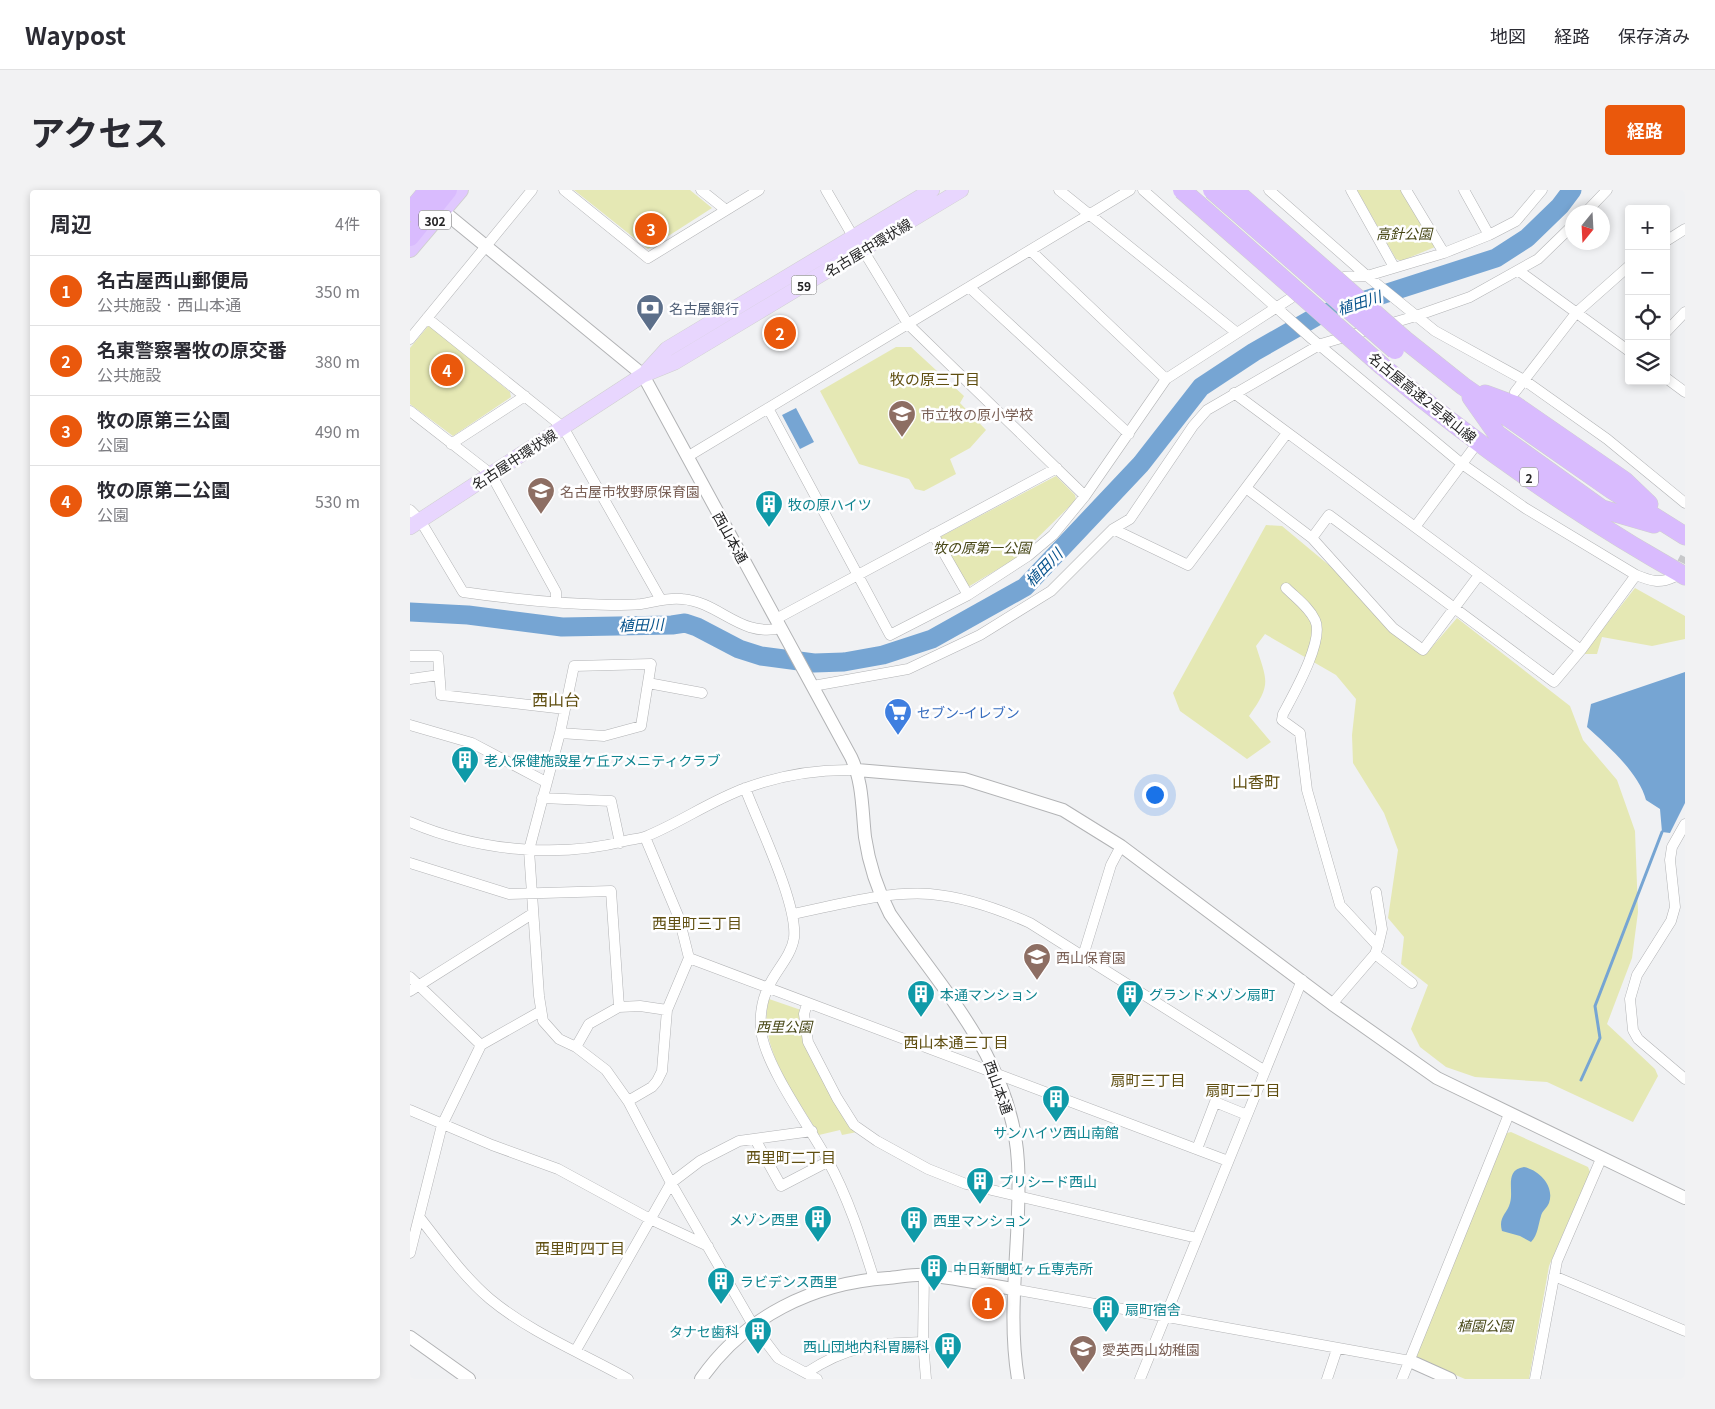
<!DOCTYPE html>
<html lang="ja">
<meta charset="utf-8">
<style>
body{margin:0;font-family:Georgia,"Noto Sans JP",serif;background:#f2f2f3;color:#2b2b33}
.controls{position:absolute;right:15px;top:15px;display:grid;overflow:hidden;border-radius:5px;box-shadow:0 2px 8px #0003}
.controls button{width:45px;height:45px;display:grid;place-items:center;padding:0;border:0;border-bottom:1px solid #e1e1e2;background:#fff;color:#2b2b33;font:25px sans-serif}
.compass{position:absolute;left:1155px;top:15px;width:45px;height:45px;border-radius:50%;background:#fff;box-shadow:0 2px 8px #0003;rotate:198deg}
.you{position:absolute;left:744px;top:604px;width:18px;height:18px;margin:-12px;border:4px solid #fff;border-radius:50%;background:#1a73e8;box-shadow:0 0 0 8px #1a73e833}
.badge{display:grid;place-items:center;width:32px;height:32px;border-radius:50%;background:#ea580c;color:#fff;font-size:16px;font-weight:700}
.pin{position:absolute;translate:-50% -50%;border:2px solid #fff;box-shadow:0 1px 5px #0006}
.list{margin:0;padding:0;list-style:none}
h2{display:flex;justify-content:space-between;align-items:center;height:65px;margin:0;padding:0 20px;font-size:21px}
h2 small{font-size:16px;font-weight:400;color:#7c7c81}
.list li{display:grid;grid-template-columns:32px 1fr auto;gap:15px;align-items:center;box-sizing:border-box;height:70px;padding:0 20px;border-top:1px solid #e1e1e2}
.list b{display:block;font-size:19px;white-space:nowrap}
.list p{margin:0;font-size:16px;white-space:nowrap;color:#7c7c81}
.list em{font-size:16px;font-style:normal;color:#7c7c81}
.icon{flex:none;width:28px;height:28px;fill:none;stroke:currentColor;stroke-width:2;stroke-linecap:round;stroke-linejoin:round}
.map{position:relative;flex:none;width:1275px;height:1189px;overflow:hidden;border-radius:5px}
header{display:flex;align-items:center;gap:30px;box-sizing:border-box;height:70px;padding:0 25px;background:#fff;border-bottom:1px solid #e1e1e2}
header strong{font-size:24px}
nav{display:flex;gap:28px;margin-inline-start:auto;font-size:18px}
.intro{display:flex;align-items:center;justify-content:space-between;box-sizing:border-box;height:120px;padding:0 30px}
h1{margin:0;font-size:35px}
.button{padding:12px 22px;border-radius:5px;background:#ea580c;color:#fff;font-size:18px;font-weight:700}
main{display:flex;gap:30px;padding:0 30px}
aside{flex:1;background:#fff;border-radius:5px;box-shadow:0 2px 8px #0003}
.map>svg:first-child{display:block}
.green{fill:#e5e8b4}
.water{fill:#76a5d3}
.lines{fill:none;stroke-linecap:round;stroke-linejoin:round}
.stream{stroke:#76a5d3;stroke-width:3}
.river{stroke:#76a5d3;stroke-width:19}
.minor-tunnel{stroke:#c7c8ca;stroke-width:10;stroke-dasharray:10 5;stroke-linecap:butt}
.minor-casing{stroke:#b2b3b5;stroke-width:11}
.tertiary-casing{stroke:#b2b3b5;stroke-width:14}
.primary-casing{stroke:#cfcfcf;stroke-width:16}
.trunk-casing{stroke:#cfcfcf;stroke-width:18}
.motorway-casing{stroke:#cfcfcf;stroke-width:19}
.minor{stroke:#fff;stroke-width:10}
.tertiary{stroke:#fff;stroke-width:12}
.primary{stroke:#e8d6fe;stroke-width:15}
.trunk{stroke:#e0c8fe;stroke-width:16}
.motorway{stroke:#d9bbfe;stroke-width:18}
.motorway-bridge-casing{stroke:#cfcfcf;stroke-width:19;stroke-linecap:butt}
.motorway-bridge{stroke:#d9bbfe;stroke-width:18}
.labels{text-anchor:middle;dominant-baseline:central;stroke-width:5;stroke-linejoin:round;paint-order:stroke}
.shield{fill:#fefeff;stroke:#656566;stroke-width:1}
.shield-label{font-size:12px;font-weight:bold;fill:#242425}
.park-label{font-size:14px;font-style:italic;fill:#474716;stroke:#fefeff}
.street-label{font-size:14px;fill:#242425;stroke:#fefeff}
.service-label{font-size:14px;fill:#4e5e75;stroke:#fefeff;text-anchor:start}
.education-label{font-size:14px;fill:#785e54;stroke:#fefeff;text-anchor:start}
.culture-label{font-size:14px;fill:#0d838f;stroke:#fefeff;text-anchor:start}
.shop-label{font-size:14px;fill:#366cbe;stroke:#fefeff;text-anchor:start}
.water-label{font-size:15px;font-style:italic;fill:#07538c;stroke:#fefeff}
.neighbourhood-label{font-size:15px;fill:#5f4e10;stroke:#fefeff}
.quarter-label{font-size:16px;fill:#5f4e10;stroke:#fefeff}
</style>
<header>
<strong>Waypost</strong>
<nav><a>地図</a><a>経路</a><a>保存済み</a></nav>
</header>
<div class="intro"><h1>アクセス</h1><a class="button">経路</a></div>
<main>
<aside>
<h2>周辺<small>4件</small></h2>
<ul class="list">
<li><span class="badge">1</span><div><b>名古屋西山郵便局</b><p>公共施設 · 西山本通</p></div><em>350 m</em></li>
<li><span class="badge">2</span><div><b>名東警察署牧の原交番</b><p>公共施設</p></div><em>380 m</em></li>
<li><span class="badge">3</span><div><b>牧の原第三公園</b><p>公園</p></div><em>490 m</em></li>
<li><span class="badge">4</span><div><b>牧の原第二公園</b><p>公園</p></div><em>530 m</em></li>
</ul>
</aside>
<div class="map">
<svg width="1275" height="1189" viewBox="0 0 1275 1189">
<rect width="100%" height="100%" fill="#f0f1f3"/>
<!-- green -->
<path class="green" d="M164 0H280L302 18 238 59Z
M947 0H991L1025 57 991 71 986 69Z
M19 135 100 202 101 207 43 246 0 214V158Z
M486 157H501L554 206 550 213 576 240 560 258 540 269 546 284 514 301 505 299 499 289 449 274 410 201Z
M646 286 665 305 666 310 608 367 558 397 530 347Z
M856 335 872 336 926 381 981 441 1015 465 1047 428 1160 516 1173 550 1207 590 1225 641 1228 722 1222 768 1197 834 1245 879 1248 886 1223 932 1137 892 1065 887 1036 877 1010 857 1001 839 1018 795 991 774 994 747 978 728 988 660 974 623 943 573 942 545 946 509 926 485 855 444 846 456C857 491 862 494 839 526L861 552 837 569 770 521 763 503Z
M1225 398 1275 426V449L1242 456 1192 447 1187 464H1173Z
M359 809 391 820C386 857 428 910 447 942L432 945 430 940 409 945C386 905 346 857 359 809Z
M1101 942 1178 977 1180 982 1139 1076 1119 1189H1055L1008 1169 1006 1165 1097 943Z"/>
<!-- water -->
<path class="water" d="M386 218 404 252 390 259 372 225Z
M1275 482V613L1260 643 1252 642 1250 619 1236 610C1229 583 1198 556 1177 537L1181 514Z
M1114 977C1129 980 1145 996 1139 1013 1137 1018 1132 1021 1131 1026 1128 1035 1128 1045 1121 1052L1110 1046 1092 1041C1088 1027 1097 1024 1100 1013 1104 1000 1094 980 1114 977Z"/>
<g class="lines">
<!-- stream -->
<path class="stream" d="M1171 890 1190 848 1185 816 1252 642"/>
<!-- river -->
<path class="river" d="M0 422 58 425 152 437 262 435 275 433 287 437 329 459 351 466 404 473 434 472 473 465 522 449 615 397 731 274 791 197 844 162 909 125 1086 68 1117 48 1150 16 1162 0"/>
<!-- minor-tunnel -->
<path class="minor-tunnel" d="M1265 386 1275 367"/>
<defs>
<path id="minor" d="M154 0 238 68 349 0
M291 0 316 20
M416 0 444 48
M733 0 902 149 1052 274 1115 318 1226 385C1241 391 1249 394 1264 387
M859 0 957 86 1025 141 1114 190 1197 249 1275 313
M941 0 984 77
M996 0 1034 63
M1054 0 1079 45
M1176 22 1197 0
M1256 51 1275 39
M453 60 498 134 675 306
M620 60 756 189
M1109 81 1219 161
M934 87 957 86 1034 63 1079 45 1106 31 1132 0
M559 97 719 244
M17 128 153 237 251 410
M1256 142 1275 122
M827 143 881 108
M0 149 122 0
M1256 188 1275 202
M1105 202 1166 123 1219 76
M824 203 1171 460
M358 218 480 445 558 405 618 366 643 345 675 306 756 189 827 143 649 0
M0 221 81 284 146 402V411
M41 254 115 206
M277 267 720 0
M836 298 902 348 983 438 1013 460 1069 385
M0 320 10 330 53 402C101 409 152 414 201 415 210 415 221 415 231 414 245 412 258 407 272 409 310 412 330 448 371 438
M1005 337 1063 259
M703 339 778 375 877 243
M523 344 558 405
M902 348 919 325 1144 492 1171 460 1226 385
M876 398C886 408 899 417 905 430 915 450 883 505 873 524L872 530 890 543 897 600 930 715 968 756 965 764 922 814
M366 429 647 278
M0 466H28L31 505 155 519
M0 489 29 485
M238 493 292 503
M403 496 498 479 570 445 641 401 703 339 720 329 783 236 797 220 911 154 1006 126 1060 107 1128 69 1162 36
M0 535 62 553 136 592
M150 543 194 546 231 536 241 474 164 476 150 543 119 660 129 806 133 831 149 849 166 857 196 880 218 911 261 993 343 1135 368 1168 407 1189
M335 598C348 633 388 714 384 748 381 767 365 781 358 798 351 812 349 831 352 846 359 881 399 936 417 969 438 1007 451 1048 464 1089
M132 608 201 611 210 653
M0 632C66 660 145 669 215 651 222 649 230 649 237 646 271 632 302 610 336 598 373 584 408 579 447 580
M1275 634 1262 657 1260 670 1265 717 1261 731 1227 785 1220 809 1223 840 1228 849 1275 889
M0 673 99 704 201 701 209 817
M966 702 972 739 968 756
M383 724C428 715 475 701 520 704 554 707 589 719 620 733L855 881
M965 764 1002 793
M673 766 701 675 711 656
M279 768 818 971
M0 787 71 855
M0 801 122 724
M397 814 394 824 398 852 427 908 444 935 467 951 518 979 556 994 787 1048
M166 857 179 834 209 817 230 816 257 820
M218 911 242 897 247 891 252 881 257 820 279 768 269 728 235 647
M0 920 82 955 148 979 240 1029 298 1056
M345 949 371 996 419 971
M787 959 805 912 837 925
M10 1028C32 1056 53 1086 80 1109 121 1143 172 1163 218 1189
M0 1063 32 935 71 855 131 821
M514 1085 513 1152 516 1189
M1144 1086 1275 1141
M603 1099 1000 1171
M166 1160 261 993 290 971 329 951 402 941
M396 1183C438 1155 464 1154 513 1152
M730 1189 892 790
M917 1189 927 1159
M992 1189 1099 924
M1125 1189 1147 1071 1191 969"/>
<path id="tertiary" d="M33 21 233 185 441 567C453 592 452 620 455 647 459 674 467 699 480 724 534 802 603 873 608 973 612 1045 596 1117 608 1189
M447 580 554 589 653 620 711 656 922 814 1027 888 1275 1008
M0 1147 59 1189
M1000 1171 1040 1189
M291 1189C334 1127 403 1093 478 1088 490 1087 504 1084 516 1085 545 1088 574 1094 603 1099"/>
<path id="primary" d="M237 181 257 159 522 0
M0 337 233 185 265 172 551 0"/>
<path id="trunk" d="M0 59 50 0"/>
<path id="motorway" d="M0 22 18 0
M0 47 38 0
M994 149 1053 196 1202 300 1275 346
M972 176C1066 255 1168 326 1275 386
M1075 204 1105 215 1215 291 1239 314
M1061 207 1087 244 1192 319 1244 334"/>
</defs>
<!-- minor casing -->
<use href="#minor" class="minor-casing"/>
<!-- tertiary casing -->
<use href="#tertiary" class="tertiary-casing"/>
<!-- primary casing -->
<use href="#primary" class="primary-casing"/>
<!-- trunk casing -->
<use href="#trunk" class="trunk-casing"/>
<!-- motorway casing -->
<use href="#motorway" class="motorway-casing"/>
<!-- minor -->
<use href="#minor" class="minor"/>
<!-- tertiary -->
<use href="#tertiary" class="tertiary"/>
<!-- primary -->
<use href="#primary" class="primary"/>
<!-- trunk -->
<use href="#trunk" class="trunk"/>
<!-- motorway -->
<use href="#motorway" class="motorway"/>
<defs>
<path id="motorway-bridge" d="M772 0 972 176
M802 0 985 160
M824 0 994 149"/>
</defs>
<!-- motorway-bridge casing -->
<use href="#motorway-bridge" class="motorway-bridge-casing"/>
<!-- motorway-bridge -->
<use href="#motorway-bridge" class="motorway-bridge"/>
</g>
<!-- icons -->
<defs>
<symbol id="bank-pin" viewBox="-11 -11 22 30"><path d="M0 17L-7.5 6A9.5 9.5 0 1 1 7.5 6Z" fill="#5c6f8a" stroke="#fefeff"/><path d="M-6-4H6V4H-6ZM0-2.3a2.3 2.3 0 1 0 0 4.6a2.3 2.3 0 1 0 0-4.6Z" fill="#fff"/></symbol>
<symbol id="school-pin" viewBox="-11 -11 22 30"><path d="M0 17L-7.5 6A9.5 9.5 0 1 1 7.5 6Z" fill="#8d6e63" stroke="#fefeff"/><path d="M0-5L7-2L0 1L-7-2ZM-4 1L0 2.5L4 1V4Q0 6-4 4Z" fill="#fff"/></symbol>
<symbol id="building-pin" viewBox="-11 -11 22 30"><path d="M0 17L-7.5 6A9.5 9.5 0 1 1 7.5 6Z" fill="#0f9aa8" stroke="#fefeff"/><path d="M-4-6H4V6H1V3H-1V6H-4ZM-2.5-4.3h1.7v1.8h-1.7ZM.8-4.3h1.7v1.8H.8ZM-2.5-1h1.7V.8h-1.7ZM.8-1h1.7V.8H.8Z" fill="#fff"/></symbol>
<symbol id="supermarket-pin" viewBox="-11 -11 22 30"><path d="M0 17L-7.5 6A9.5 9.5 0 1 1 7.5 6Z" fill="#3f7fe0" stroke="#fefeff"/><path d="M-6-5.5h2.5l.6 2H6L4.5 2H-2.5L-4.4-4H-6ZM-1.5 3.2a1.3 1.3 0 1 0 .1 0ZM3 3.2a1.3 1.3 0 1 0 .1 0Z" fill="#fff"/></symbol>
</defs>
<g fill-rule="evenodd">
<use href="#bank-pin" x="224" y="102" width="32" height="43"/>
<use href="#school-pin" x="476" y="208" width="32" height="43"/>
<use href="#school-pin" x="115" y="285" width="32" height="43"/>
<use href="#building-pin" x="343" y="298" width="32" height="43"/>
<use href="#supermarket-pin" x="472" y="506" width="32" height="43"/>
<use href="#building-pin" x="39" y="554" width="32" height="43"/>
<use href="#school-pin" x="611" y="751" width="32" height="43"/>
<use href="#building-pin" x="495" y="788" width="32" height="43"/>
<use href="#building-pin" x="704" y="788" width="32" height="43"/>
<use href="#building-pin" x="630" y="893" width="32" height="43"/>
<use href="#building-pin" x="554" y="975" width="32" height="43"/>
<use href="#building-pin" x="392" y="1013" width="32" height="43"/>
<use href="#building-pin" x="488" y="1014" width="32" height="43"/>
<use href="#building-pin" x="508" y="1062" width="32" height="43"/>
<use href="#building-pin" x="295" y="1075" width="32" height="43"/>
<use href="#building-pin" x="680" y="1103" width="32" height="43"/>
<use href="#building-pin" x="332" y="1125" width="32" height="43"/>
<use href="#building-pin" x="522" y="1140" width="32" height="43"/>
<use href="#school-pin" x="657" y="1143" width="32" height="43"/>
</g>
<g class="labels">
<!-- shield labels -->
<g class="shield">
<rect x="9" y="20.5" width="32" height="19" rx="4"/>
<rect x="381.5" y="85.5" width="25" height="19" rx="4"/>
<rect x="1110" y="277.5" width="18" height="19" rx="4"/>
</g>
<g class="shield-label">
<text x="25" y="30">302</text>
<text x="394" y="95">59</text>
<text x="1119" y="287">2</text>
</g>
<!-- park labels -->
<g class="park-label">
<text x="994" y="43">高針公園</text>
<text x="572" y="357">牧の原第一公園</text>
<text x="374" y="836">西里公園</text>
<text x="1075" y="1135">植園公園</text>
</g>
<!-- street labels -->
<g class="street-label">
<text transform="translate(458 57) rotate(-31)">名古屋中環状線</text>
<text transform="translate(1013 207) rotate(39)">名古屋高速2号東山線</text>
<text transform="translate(104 269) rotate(-33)">名古屋中環状線</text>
<text transform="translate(321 347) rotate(61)">西山本通</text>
<text transform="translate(589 897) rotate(70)">西山本通</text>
</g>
<!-- service labels -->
<g class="service-label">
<text x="259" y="118">名古屋銀行</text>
</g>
<!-- education labels -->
<g class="education-label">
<text x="511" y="224">市立牧の原小学校</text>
<text x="150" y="301">名古屋市牧野原保育園</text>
<text x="646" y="767">西山保育園</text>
<text x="692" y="1159">愛英西山幼稚園</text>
</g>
<!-- culture labels -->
<g class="culture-label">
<text x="378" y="314">牧の原ハイツ</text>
<text x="74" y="570">老人保健施設星ケ丘アメニティクラブ</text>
<text x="530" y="804">本通マンション</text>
<text x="739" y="804">グランドメゾン扇町</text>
<text x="646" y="942" text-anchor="middle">サンハイツ西山南館</text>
<text x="589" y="991">プリシード西山</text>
<text x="389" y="1029" text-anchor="end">メゾン西里</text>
<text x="523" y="1030">西里マンション</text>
<text x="543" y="1078">中日新聞虹ヶ丘専売所</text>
<text x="330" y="1091">ラビデンス西里</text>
<text x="715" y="1119">扇町宿舎</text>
<text x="329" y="1141" text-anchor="end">タナセ歯科</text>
<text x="519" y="1156" text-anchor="end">西山団地内科胃腸科</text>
</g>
<!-- shop labels -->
<g class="shop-label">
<text x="507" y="522">セブン-イレブン</text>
</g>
<!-- water labels -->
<g class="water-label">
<text transform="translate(949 112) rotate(-18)">植田川</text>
<text transform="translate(633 377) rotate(-46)">植田川</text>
<text transform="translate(231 434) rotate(-2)">植田川</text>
</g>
<!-- neighbourhood labels -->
<g class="neighbourhood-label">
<text x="525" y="188">牧の原三丁目</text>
<text x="287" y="732">西里町三丁目</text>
<text x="546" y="851">西山本通三丁目</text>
<text x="738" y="889">扇町三丁目</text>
<text x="833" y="899">扇町二丁目</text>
<text x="381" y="966">西里町二丁目</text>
<text x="170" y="1057">西里町四丁目</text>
</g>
<!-- quarter labels -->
<g class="quarter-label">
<text x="146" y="509">西山台</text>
<text x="846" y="591">山香町</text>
</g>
</g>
</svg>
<div class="controls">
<button>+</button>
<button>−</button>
<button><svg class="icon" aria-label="locate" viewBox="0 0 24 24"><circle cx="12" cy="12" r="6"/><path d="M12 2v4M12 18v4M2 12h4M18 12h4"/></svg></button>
<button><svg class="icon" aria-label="layers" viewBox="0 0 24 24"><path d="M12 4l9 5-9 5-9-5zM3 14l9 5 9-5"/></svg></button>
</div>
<svg class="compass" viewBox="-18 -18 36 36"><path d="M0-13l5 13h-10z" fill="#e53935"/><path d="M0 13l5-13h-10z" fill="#7c7c81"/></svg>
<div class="you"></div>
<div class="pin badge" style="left:578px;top:1113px">1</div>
<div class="pin badge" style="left:370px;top:143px">2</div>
<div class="pin badge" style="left:241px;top:39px">3</div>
<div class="pin badge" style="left:37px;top:180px">4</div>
</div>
</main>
